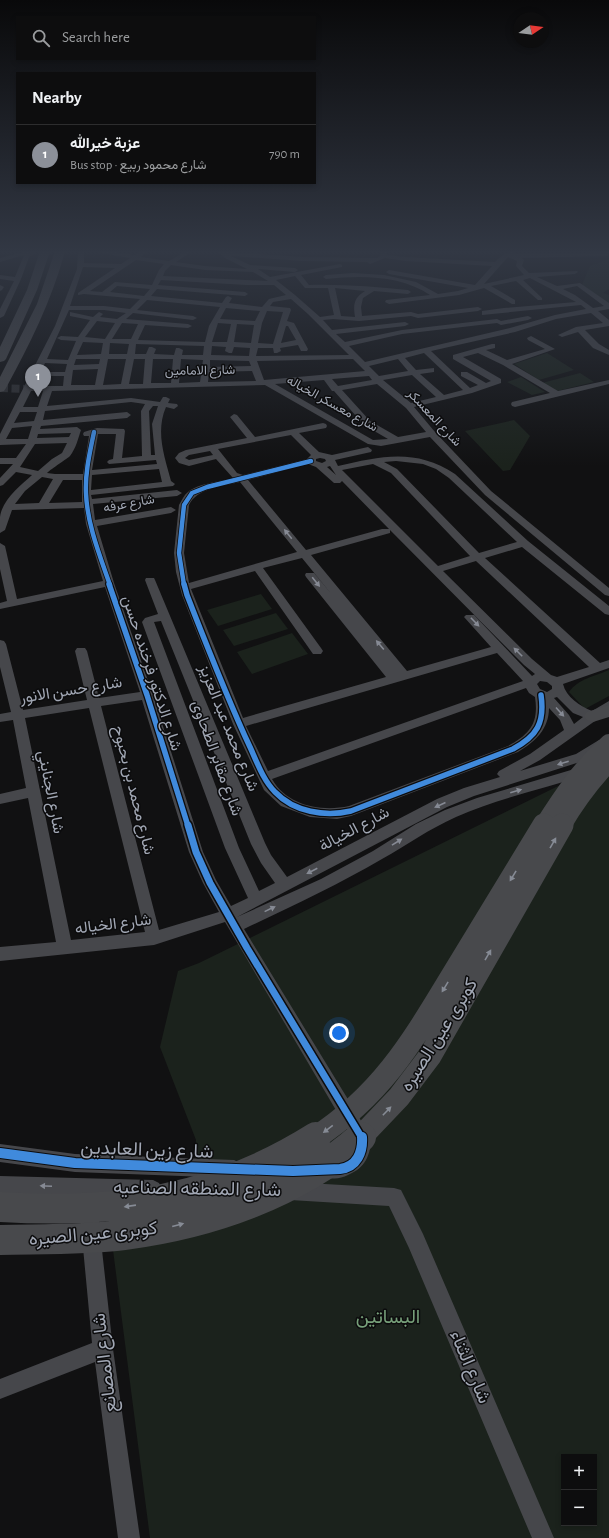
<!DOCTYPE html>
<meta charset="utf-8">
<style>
body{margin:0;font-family:"Alegreya Sans",Vazirmatn,sans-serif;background:#161617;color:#f1f3f6}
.controls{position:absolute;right:12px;bottom:12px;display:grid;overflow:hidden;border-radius:0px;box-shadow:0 2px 6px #0003}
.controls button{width:36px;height:36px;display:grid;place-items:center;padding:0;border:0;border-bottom:1px solid #2d2d2e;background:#0d0d0e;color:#f1f3f6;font:20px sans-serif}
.compass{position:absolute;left:513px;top:12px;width:36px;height:36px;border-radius:50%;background:#0d0d0e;box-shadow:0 2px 6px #0003;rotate:77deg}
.you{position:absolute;left:339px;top:1033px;width:14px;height:14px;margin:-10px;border:3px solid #fff;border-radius:50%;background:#1a73e8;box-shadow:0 0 0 6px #1a73e833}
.badge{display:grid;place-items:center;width:26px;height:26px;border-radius:50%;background:#8c9099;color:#fff;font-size:13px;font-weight:700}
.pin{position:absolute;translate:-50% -33px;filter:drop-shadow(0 1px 2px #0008)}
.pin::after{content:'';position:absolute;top:21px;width:14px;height:12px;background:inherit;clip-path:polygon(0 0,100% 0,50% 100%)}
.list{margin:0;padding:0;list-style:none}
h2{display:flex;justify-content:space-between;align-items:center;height:52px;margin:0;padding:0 16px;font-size:17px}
h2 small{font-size:13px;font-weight:400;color:#9a9c9e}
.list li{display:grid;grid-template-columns:26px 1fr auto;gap:12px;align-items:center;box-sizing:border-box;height:60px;padding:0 16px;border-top:1px solid #2d2d2e}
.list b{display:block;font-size:15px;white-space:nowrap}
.list p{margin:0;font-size:13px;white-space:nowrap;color:#9a9c9e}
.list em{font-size:13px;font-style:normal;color:#9a9c9e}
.icon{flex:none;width:22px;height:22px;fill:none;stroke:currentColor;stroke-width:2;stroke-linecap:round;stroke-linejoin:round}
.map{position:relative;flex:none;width:609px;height:1538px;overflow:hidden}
.search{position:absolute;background:#0d0d0e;box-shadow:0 2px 6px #0003;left:16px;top:16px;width:300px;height:44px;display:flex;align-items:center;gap:10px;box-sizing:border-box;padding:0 14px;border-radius:0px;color:#9a9c9e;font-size:15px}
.panel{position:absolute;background:#0d0d0e;box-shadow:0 2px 6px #0003;left:16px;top:72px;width:300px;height:112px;border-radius:0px}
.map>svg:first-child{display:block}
.green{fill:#1b221c;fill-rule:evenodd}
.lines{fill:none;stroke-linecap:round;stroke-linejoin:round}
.minor-tunnel{stroke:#2e2f32;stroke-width:8;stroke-dasharray:8 3.5;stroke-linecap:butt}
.minor{fill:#46474b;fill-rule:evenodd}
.highway{fill:#48494c;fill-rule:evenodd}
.highway-bridge-far2{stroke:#48494c;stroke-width:18}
.highway-bridge-far1{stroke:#48494c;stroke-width:23}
.highway-bridge{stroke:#48494c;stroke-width:30}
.cycleway-far3-casing{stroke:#0c0c0d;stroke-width:6}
.cycleway-far2-casing{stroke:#0c0c0d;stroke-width:8}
.cycleway-far1-casing{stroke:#0c0c0d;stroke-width:10}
.cycleway-casing{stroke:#0c0c0d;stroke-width:12}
.cycleway-far3{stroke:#408adc;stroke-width:4.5}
.cycleway-far2{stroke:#408adc;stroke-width:5.5}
.cycleway-far1{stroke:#408adc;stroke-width:7}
.cycleway{stroke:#408adc;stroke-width:10}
.oneway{fill:#868a94}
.oneway2{fill:#868b95}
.labels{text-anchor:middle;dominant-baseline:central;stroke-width:3;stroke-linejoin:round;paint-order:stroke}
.far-street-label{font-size:13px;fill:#a1a7b4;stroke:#0c0c0d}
.street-label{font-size:16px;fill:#a1a7b4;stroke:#0c0c0d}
.near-street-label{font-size:19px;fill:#a1a7b4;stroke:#0c0c0d}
.near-park-label{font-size:19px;fill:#77a07a;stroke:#0c0c0d}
</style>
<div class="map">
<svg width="609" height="1538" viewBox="0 0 609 1538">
<rect width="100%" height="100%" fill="#111112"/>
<!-- green -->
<path class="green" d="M609 259V289L603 293 609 295V304L582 285 590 266Z
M547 353 574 370 539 380 514 364Z
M580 373 594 382 557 391 542 383Z
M521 377 545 392 532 395 507 382Z
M514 420 530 436 510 470 503 471 465 431Z
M261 594 272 609 218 626 207 610Z
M276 613 288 629 234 646 223 630Z
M292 633 308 654 252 674 237 652Z
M609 670V696L585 709 569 692C578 679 595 676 609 670Z
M609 761V1538H150L108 1211 196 1210V1140L160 1047 178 971 199 963 248 939ZM564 1457H594V1523H564Z"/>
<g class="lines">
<!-- minor-tunnel -->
<path class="minor-tunnel" d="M28 252 34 251
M0 388 29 389"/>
<!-- minor -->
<path class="minor" d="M26 251 31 252 21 279 4 316 0 318V309L14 281 0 279V275L15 277 24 255 0 262V258Z
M78 251H84V263L121 264 130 258 101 253 98 251H110L135 255 141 251H148L141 257 169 261 186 251H193L176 262 205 266 247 269 225 258 217 251 302 257 377 258 380 256 381 251H387V255L405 257 495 262C502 255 507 251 517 251L513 254 609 252 608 256 522 258 524 260 522 266 529 273 577 271 578 272 575 274 537 277 557 286 580 283 609 303V309L598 311 609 320V326L585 330 599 344 609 350V355L593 348 578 332 562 337 558 335 576 327 603 323 591 313 556 319 515 332 431 351 470 388 478 385 461 376V372H467L486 383 491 381 453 359V355L492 344H495V348L486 350 507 360 545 349 528 340 527 338 531 336 555 349 512 364 558 391 609 380V384L515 407 512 406 511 404 512 402 550 393 503 365 478 353 463 357 501 379V383L472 393 414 407 435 432 491 491 609 588V596L605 595 485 495 430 437 381 446 368 444 265 385 52 391 47 406 131 398 160 402 163 397H166L170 399 168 403 177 404 178 406 174 409 166 407C155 432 165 458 171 481L175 484 173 486 91 495 92 499 177 490 182 493 177 496 93 504 95 520 171 507 176 510 171 513 97 526 114 583 153 695 203 852 216 880 231 906 248 898 225 848 142 622 145 618 158 614 145 580 146 578H154L155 580 265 843 271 855 287 877 437 799 464 788 500 777 497 774 499 771 530 754 564 730 560 720 549 708C549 729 535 742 518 752L351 816 337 819 310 817 281 806 264 790 233 724 182 595 176 572 174 553 179 505C182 500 184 495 188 492 197 484 221 481 233 478L216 459 189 466 179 463 175 458 179 453 186 450 247 438 230 417 234 414 237 415 255 437 323 423 326 424 327 426 326 428 299 433 319 452 332 455 368 447 372 450 371 452 335 460 338 466C381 456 416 448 455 474L528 541 609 606V615L605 614 522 547 485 558 600 663 609 660V668L563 684C566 697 580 706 592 711L609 701V711L540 760 520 771 576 754 599 740 603 742 605 745 603 748 586 760 474 796 447 807 237 917 321 879 373 851 416 824 445 810 477 798 581 767 586 769 588 772 586 775C542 789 497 799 456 817 429 829 407 845 382 859 337 885 291 907 244 929L371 1137C371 1155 365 1168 348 1175 340 1179 332 1180 324 1176L321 1170 324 1164C340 1157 353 1163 353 1139L225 922 154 945 0 961V947L56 942 28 798 0 804V794L26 788 13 720 0 722V714L11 712 0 667V640L4 641 6 644 23 710 87 700 75 651 77 648H85L87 651 99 698 140 692 105 587 0 609V603L7 601 0 569V543L5 546 17 599 103 581 86 524 84 508 12 510 5 530 0 533C0 528 0 522 0 517 2 500 20 486 32 475L16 472 3 485 0 486V478L13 464H0V458H16L26 444 0 445V434L55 326 77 269ZM231 256 302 261 367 262 370 264 385 258 405 261 492 266 475 285 389 270 386 272 389 274 468 288 458 291 438 294 416 282 384 275 353 273 326 275 323 277 326 279C360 275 401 275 430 295L386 300 385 302 389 304 459 295 484 288 512 304H515V300L491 286 516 281 538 300H542V298L523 280 530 278 576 302 504 308 482 311V315L581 305 586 309 555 315 510 328 365 362 349 346 402 334 497 323 501 325 528 320 532 318 528 316 501 321 497 319 402 330 345 342 336 334 405 326 409 324 405 322 332 330 323 320 333 319 359 321 411 316 418 318 478 311 482 309 478 307 418 314 411 312 362 316 361 307 363 298 374 291 408 294 411 292 408 290C375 287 343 284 309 285L301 275 342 267V265L340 264 270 277 258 269 295 272 298 270 295 268 250 265ZM508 257 517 261 516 266 524 275 484 284ZM136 260 164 264 159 270 152 285 115 282 102 292 90 291ZM171 265 205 270 253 272 268 281 163 276 165 271ZM83 267 115 268 78 293V295L84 294 140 299 130 309 104 306H70ZM295 276 305 288H328L334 315 320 317 295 295 276 280ZM161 280 247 285H274L286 295 269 299 262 307 229 303 232 298 228 296 226 297 222 303 151 296 157 289 245 296 248 294 245 292 158 285ZM117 286 150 289 144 296 110 292ZM577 286 604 306 593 308 575 295 563 289ZM335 288 365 291C354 298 353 304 355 317L341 316ZM291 299 308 314 349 355 256 356 258 348H273L274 353H277L281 351 280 348 298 345 301 351H307L308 349 294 323 287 321 291 310 290 308 270 306 273 302ZM147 300 220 307 209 326 205 342 138 340 145 325 188 328 192 326 188 324 126 319 133 313 193 320 197 318 193 316 137 310ZM226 308 260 311 255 321 220 319ZM69 310H104L126 313 117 319 100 317 103 314 99 312 93 317 70 312V316L90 320 78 337 61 336 57 338 61 340 76 341 68 360 47 359ZM267 311 283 312 273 344 258 343 262 323ZM97 321 115 323 105 339 85 337ZM122 323 138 324 131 339H112ZM218 323 231 324 227 342H212ZM237 324 254 325 251 343 234 342ZM286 326H288L296 340 281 343ZM83 342 103 343 101 354 77 355ZM110 343 129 344 127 354H109ZM136 344 204 346 203 355H182L183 350 179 348H176L174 355 154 354 156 349 152 347H149L146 354H135ZM212 346 226 347 225 351 229 353H232L234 347 250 348 249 356 211 355ZM424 353 463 390 444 395 420 374 434 372V368L416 370 405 358ZM76 359H100L99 364 74 365ZM108 359H126L121 384 103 385ZM134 359H145L143 384H129ZM153 359H173L171 383H151ZM181 359 203 360 200 382 179 383ZM353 359 365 371 264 380 257 361ZM398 359 408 371 379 376 369 366ZM210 360 249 361 251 366 210 367ZM45 363 67 364 65 372H41ZM98 369 95 385H71L73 370ZM252 371 256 381 208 382 209 372ZM412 375 436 397 411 403 383 380ZM39 376H64L63 386H33ZM369 376 372 380 338 386 332 379ZM324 380 332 391H334L364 425 388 439 373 440 275 384ZM377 384 406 408 426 432 398 437 370 421 342 390ZM31 391H43L38 407H23ZM131 402 145 404 141 411 142 456 122 458 125 431 124 429 97 428 84 432 83 434 84 436H89L83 474H55L47 473C51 469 68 458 70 456 76 448 78 439 81 430L77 427 40 429 41 426 127 418 131 415 127 412 43 420 45 411ZM153 406H158L152 424 155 455H151L149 411ZM20 412H37L34 421 14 423ZM32 426 28 439H6L12 428ZM71 433 69 437 37 438 38 434ZM98 434H116L113 459 109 460 107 462 109 464 156 460 157 464 92 470ZM291 435 311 455 307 459 243 475 237 473 218 449ZM67 443 62 453 52 459 38 471 20 467 35 444ZM210 451 213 455 189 460 185 458 189 455ZM320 458 325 459 326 461 322 463 316 461V459ZM396 461 423 464 436 469 449 478 517 542 479 553 397 469 384 462ZM308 464 316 467 334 483H340L342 481 389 529H382L306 550 248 480ZM373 464 391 473 470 556 438 566 342 470ZM330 466 336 475 327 467ZM159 469 162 482 91 490 92 475ZM42 477 53 479 39 503 15 504 25 491ZM63 480H82V502L49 503ZM240 482 297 552 189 583 184 553 189 505C197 488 223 486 240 482ZM390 530 524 665 535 674 532 676 474 615H466L464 617 491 647 407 671 311 555 390 533ZM302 558 333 596 314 573H306L305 575 306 577 386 677 243 718 191 589 255 571 313 654H321L323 651 321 648 263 568ZM476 561 589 667 557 677 551 675 532 659 443 571ZM161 621 251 844 261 863 275 883 259 891 239 848 154 622ZM497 653 523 681 268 771 246 726ZM540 681 547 682 552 686V689L547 692 540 689 537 684ZM526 688 529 693 535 697C539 723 530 734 508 746L349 806C322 812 287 806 272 779ZM557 697 573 713 583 717 574 724 569 715 554 698ZM142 700 189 852 203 883 219 912 159 930 101 706ZM89 708 145 932 71 940 25 718Z
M0 285 4 287 2 290 0 291Z
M0 1144 75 1154 234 1160 240 1163 243 1169 240 1175 234 1178 75 1172 0 1162Z
M0 1176 153 1180 159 1183 162 1189 159 1195 153 1198 90 1197 95 1198 97 1205 113 1349 140 1538H118L95 1362 0 1399V1379L92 1343 79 1205 81 1198 86 1196 0 1194Z
M290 1182 394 1188 401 1190 423 1234 554 1538H532L409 1248 389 1206 290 1200 284 1197 281 1191 284 1185Z"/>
<!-- highway -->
<path class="highway" d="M40 251H50L37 290 6 359 4 361 0 362V347L27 290Z
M55 251H65C52 300 30 344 6 388L4 391 0 392V377L37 304Z
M609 705V717L593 722 587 720 584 716 587 712Z"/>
<!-- highway-bridge-far2 -->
<path class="highway-bridge-far2" d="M543 826C563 794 581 768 609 743
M562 826C576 802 590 783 609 763"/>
<!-- highway-bridge-far1 -->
<path class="highway-bridge-far1" d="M315 1138C387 1091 417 1033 460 963 488 917 516 871 544 825
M360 1138 399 1097 430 1056 562 825"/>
<!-- highway-bridge -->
<path class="highway-bridge" d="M0 1207C118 1214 214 1201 316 1137
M0 1240C41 1239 83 1240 124 1235 209 1224 297 1194 361 1137"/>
<defs>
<path id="cycleway-far3" d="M94 432C90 452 85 472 86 493 87 524 100 556 110 585
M184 585 179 553 184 505 192 493 207 487 311 461"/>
<path id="cycleway-far2" d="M109 584 147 695 188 826
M184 584 187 595C207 646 227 698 250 747 257 762 263 780 275 792 294 812 325 817 351 811L513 749C537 736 545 723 541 695"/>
<path id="cycleway-far1" d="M188 825 196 852 210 883 247 948 362 1138"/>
<path id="cycleway" d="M0 1153 75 1163 293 1171 340 1169C357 1167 363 1152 362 1137"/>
</defs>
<!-- cycleway-far3 casing -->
<use href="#cycleway-far3" class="cycleway-far3-casing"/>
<!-- cycleway-far2 casing -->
<use href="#cycleway-far2" class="cycleway-far2-casing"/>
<!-- cycleway-far1 casing -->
<use href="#cycleway-far1" class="cycleway-far1-casing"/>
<!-- cycleway casing -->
<use href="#cycleway" class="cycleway-casing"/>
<!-- cycleway-far3 -->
<use href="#cycleway-far3" class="cycleway-far3"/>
<!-- cycleway-far2 -->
<use href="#cycleway-far2" class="cycleway-far2"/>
<!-- cycleway-far1 -->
<use href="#cycleway-far1" class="cycleway-far1"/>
<!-- cycleway -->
<use href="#cycleway" class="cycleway"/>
</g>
<!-- one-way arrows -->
<defs><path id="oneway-solid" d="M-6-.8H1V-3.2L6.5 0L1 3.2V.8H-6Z"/></defs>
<g class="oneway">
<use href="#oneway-solid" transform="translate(288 534) rotate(-129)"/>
<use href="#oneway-solid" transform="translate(316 582) rotate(51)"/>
<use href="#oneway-solid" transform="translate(475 622) rotate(46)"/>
<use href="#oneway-solid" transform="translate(380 645) rotate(-130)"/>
<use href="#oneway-solid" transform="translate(518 652) rotate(-135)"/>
<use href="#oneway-solid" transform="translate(560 712) rotate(48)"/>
<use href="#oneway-solid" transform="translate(563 763) rotate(162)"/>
<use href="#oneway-solid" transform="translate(516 791) rotate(-16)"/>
<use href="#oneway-solid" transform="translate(440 805) rotate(156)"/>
<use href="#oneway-solid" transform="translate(397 842) rotate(-32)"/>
<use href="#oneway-solid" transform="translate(312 871) rotate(153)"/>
<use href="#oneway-solid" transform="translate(270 909) rotate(-26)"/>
<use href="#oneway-solid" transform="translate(46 1186) rotate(-178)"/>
</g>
<g class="oneway2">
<use href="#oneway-solid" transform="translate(553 843) rotate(-60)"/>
<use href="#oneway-solid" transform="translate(513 876) rotate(121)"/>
<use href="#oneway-solid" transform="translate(488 955) rotate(-60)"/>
<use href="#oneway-solid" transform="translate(445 987) rotate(121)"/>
<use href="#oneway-solid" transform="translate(387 1111) rotate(-46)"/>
<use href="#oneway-solid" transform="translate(328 1129) rotate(143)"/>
<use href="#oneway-solid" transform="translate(130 1206) rotate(172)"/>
<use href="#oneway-solid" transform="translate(178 1225) rotate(-15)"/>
</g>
<!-- sky -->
<linearGradient id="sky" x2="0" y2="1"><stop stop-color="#09090a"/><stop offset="0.54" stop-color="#323844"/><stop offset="1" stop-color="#323844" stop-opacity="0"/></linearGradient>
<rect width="609" height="466" fill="url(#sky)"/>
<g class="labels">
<!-- far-street labels -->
<g class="far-street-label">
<text transform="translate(200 371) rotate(-1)">شارع الامامين</text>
<text transform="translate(332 404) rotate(29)">شارع معسكر الخياله</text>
<text transform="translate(434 418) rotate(47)">شارع المعسكر</text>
<text transform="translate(129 504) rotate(-10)">شارع عرفه</text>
</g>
<!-- street labels -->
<g class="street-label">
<text transform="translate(152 673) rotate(72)">شارع الدكتور فرخنده حسن</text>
<text transform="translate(71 690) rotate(-9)">شارع حسن الانور</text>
<text transform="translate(229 728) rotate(68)">شارع محمد عبد العزيز</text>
<text transform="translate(217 758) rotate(70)">شارع مقابر الطحاوى</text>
<text transform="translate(134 790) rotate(76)">شارع محمد بن بحبوح</text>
<text transform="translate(51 792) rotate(79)">شارع الجنايني</text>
<text transform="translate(354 829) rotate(-28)">شارع الخيالة</text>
<text transform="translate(113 924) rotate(-7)">شارع الخياله</text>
</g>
<!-- near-street labels -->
<g class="near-street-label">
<text transform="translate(439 1035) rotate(-58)">كوبرى عين الصيره</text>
<text transform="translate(147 1150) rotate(2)">شارع زين العابدين</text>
<text transform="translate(197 1189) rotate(1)">شارع المنطقه الصناعيه</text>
<text transform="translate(93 1234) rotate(-5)">كوبرى عين الصيره</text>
<text transform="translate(105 1363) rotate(-97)">شارع المصانع</text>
<text transform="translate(470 1367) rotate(67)">شارع الثناء</text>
</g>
<!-- near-park labels -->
<g class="near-park-label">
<text x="388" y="1317">البساتين</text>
</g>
</g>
</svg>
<div class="controls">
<button>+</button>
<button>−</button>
</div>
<svg class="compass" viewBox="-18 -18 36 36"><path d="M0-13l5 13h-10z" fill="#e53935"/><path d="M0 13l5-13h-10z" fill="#9a9c9e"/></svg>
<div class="you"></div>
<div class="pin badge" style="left:38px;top:397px">1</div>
<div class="search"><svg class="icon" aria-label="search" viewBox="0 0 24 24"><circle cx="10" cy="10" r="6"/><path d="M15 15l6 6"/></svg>Search here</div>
<section class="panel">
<h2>Nearby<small></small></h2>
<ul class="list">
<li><span class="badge">1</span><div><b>عزبة خيرالله</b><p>Bus stop · شارع محمود ربيع</p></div><em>790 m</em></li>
</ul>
</section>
</div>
